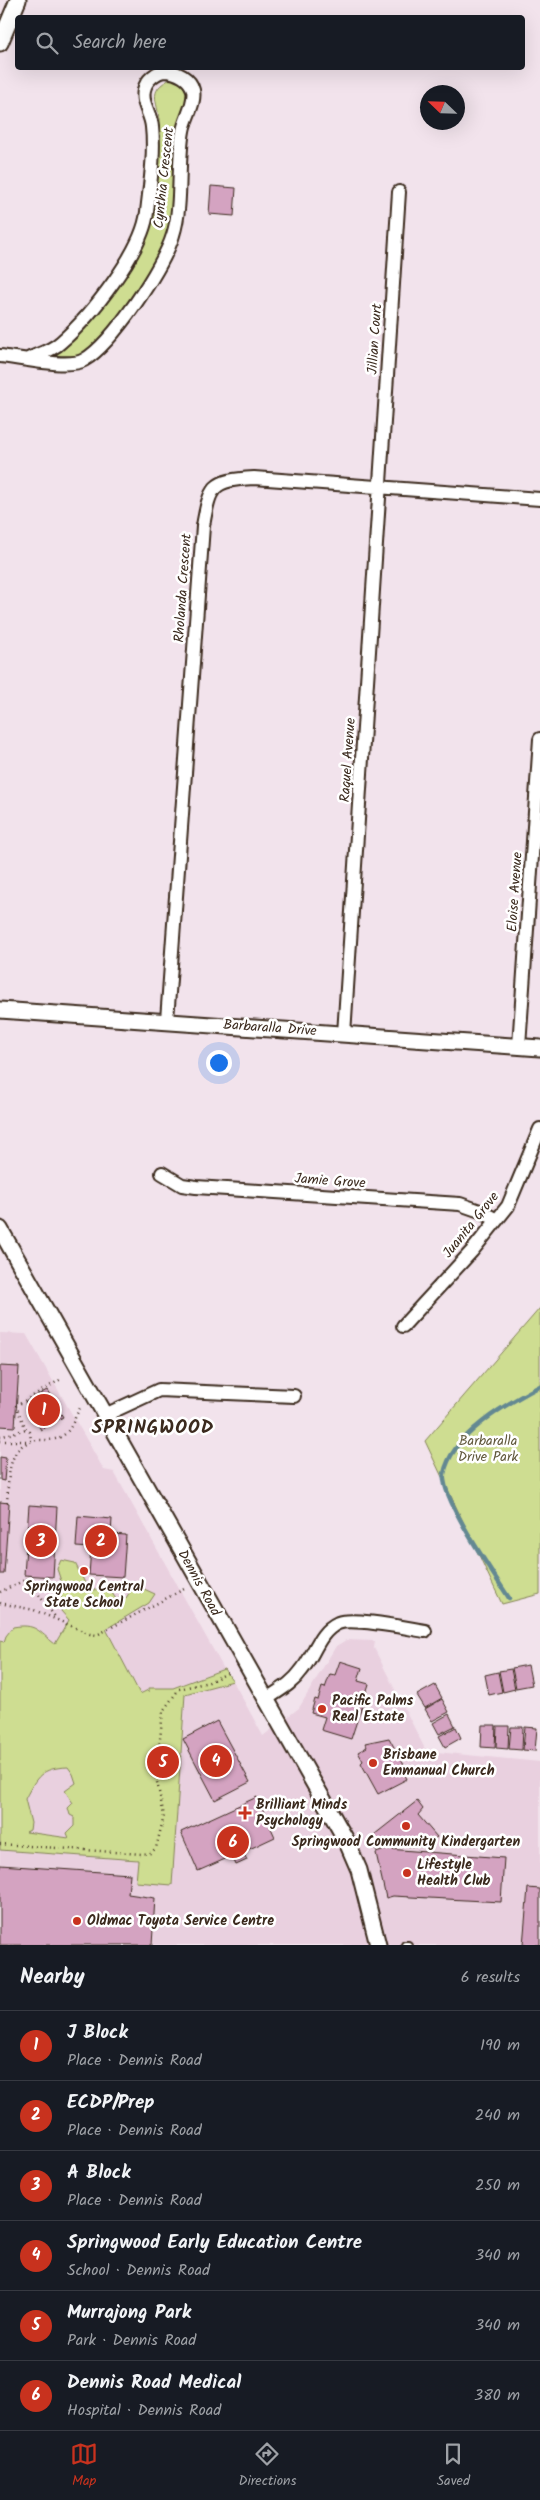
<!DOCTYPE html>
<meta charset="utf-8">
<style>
body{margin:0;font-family:Kalam,sans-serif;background:#20242c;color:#f1f3f6}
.compass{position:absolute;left:420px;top:85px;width:45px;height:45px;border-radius:50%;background:#171b24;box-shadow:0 5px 20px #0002;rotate:293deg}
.you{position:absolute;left:218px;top:1062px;width:18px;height:18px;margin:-12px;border:4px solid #fff;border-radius:50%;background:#1a73e8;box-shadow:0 0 0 8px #1a73e833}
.badge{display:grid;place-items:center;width:32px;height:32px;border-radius:50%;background:#c8321e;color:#fff;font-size:16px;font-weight:700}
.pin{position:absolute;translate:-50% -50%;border:2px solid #fff;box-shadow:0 1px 5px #0006}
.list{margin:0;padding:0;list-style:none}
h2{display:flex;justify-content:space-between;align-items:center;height:65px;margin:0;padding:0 20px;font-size:21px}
h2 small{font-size:16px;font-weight:400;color:#9ea1a6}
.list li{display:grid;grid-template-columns:32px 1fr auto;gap:15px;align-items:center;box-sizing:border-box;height:70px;padding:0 20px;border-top:1px solid #363941}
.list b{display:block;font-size:19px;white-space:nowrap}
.list p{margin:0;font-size:16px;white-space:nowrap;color:#9ea1a6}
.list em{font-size:16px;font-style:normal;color:#9ea1a6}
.icon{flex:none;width:28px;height:28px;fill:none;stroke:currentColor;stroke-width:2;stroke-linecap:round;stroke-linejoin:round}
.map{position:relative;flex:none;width:540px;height:1945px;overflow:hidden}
.search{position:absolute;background:#171b24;box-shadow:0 5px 20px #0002;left:15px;right:15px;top:15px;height:55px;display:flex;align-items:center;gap:12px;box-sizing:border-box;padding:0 18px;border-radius:5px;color:#9ea1a6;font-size:19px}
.sheet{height:485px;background:#171b24}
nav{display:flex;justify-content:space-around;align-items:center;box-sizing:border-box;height:70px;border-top:1px solid #363941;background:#171b24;font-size:14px;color:#9ea1a6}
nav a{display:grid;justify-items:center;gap:2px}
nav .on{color:#c8321e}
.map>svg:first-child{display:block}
.built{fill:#e9d0df}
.green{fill:#cedd91;stroke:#848458;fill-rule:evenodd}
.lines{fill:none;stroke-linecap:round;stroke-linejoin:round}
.stream{stroke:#648892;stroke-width:4.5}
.building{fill:#d4a3c1;stroke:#3b2a1e}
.service-casing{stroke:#3b2a1e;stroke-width:10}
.minor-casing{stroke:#3b2a1e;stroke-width:16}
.tertiary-casing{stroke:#3b2a1e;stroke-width:19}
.path{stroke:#3b2a1e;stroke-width:2.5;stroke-dasharray:1 4;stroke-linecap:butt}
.service{stroke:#fff;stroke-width:6}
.minor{stroke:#fff;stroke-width:12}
.tertiary{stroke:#fff;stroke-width:15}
.poi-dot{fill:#c8321e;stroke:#fff;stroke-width:2}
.labels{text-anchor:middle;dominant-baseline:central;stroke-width:5;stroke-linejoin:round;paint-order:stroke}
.street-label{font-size:14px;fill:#3b2a1e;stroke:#fff}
.park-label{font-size:14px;fill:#60573b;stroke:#fff}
.poi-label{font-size:14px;font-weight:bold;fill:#3b2a1e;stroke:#fff;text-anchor:start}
.district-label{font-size:19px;font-weight:bold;letter-spacing:1px;fill:#3b2a1e;stroke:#fff}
</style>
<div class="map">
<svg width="540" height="1945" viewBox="0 0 540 1945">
<rect width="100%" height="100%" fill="#f2e3ec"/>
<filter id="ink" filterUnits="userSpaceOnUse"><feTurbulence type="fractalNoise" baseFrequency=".02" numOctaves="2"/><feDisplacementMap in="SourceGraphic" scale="10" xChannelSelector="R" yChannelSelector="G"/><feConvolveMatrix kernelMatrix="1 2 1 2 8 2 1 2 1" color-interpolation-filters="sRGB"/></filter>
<g filter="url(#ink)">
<!-- built -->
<path class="built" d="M0 1333 26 1334 104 1470 114 1472 224 1669 173 1688H149L139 1847 0 1829Z
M346 1640 375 1641 374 1648 426 1751 540 1762V1945H0V1850L139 1860 171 1885 185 1694 233 1681 263 1736 299 1708 336 1646Z"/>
<!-- green -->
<path class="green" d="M173 78 187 86 188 98 177 127 171 219 161 251 115 322 84 354 73 358 57 357V354L74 336 143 241 156 126H159C161 103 143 91 173 78Z
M540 1308V1594L502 1604 425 1441Z
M61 1560 75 1563 88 1589 98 1590 108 1587 116 1599 126 1598 131 1590 144 1589 155 1594 149 1603 106 1629 140 1694 148 1690 149 1692V1688H173L224 1669 233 1681 185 1694 172 1885 136 1882 138 1860 0 1850V1641L4 1642 6 1636 13 1627C36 1623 38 1631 55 1644L69 1620 61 1611V1592L72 1591 70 1585 61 1581 57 1569ZM68 1767 73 1774 76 1783 65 1791 73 1803 68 1808 70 1815 74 1817V1826L67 1833 69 1838 26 1832 30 1830 31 1823 25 1799C37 1776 41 1768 68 1767Z"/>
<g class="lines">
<!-- stream -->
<path class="stream" d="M509 1598C495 1576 440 1497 444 1474 451 1435 508 1403 540 1386"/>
</g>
<!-- building -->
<path class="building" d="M211 186 236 188 234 216 209 214Z
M0 1366 19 1367 15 1427 0 1426Z
M47 1390 63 1417 41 1430 25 1402Z
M0 1457 6 1458 4 1481 0 1480Z
M0 1502 9 1503 4 1574H0Z
M29 1505 57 1507 53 1577 24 1575Z
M78 1516 112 1519 111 1534 126 1535 123 1577 89 1575 91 1548 76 1547Z
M340 1661 362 1668 358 1681 369 1684 351 1739 321 1730 325 1717 311 1713 315 1699 318 1700 322 1687 325 1688 330 1674 335 1675Z
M528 1665 532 1685 516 1688 512 1668Z
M511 1669 515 1689 503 1692 499 1671Z
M498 1672 502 1692 489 1695 485 1675Z
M435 1685 442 1698 425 1708 417 1695Z
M442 1699 449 1712 432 1721 425 1709Z
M449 1714 455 1726 439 1734 433 1723Z
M217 1721 250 1782 215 1800 183 1739Z
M482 1725H496L495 1748 481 1747Z
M497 1726H509L508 1749 496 1748Z
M456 1727 461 1738 445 1747 439 1736Z
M511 1727H523L522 1750 509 1749Z
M525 1727 537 1728 535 1751 523 1750Z
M389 1738 404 1765 401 1767 407 1779 378 1794 361 1763 363 1761 358 1752 367 1747 365 1743Z
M257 1797 275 1837 243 1852 247 1860 236 1865 232 1856 198 1871 181 1832Z
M417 1801 423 1809 418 1815 437 1837 425 1847 394 1845 376 1851 370 1838Z
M388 1849 504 1858 501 1902 393 1896 386 1898 376 1853Z
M0 1865 130 1874 128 1894 155 1898 152 1945H0Z
M528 1888 540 1889V1945H523Z"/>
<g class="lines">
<defs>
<path id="service" d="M405 1945H408"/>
<path id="minor" d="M0 356C20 358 69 369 84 360 112 344 164 266 173 235 183 204 177 164 183 131 185 118 196 103 193 90 190 78 177 72 166 71 157 71 146 80 144 90 141 104 151 113 152 127 155 153 150 185 147 212 143 251 90 317 61 342 53 350 40 354 30 358
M167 1020 203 526C210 486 212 480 254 478L540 499
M344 1034 399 192
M519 1046 540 739
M162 1173 182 1185 196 1187 460 1204 480 1211 497 1220
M403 1326 472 1251 508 1206 540 1129
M105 1415 159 1390 294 1396
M265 1700C278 1691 292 1684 301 1671 314 1656 318 1632 338 1623 353 1617 406 1628 425 1631"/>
<path id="tertiary" d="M0 43 18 0
M0 1010 540 1048
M0 1229 346 1840 359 1870 378 1945"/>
</defs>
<!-- service casing -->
<use href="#service" class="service-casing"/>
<!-- minor casing -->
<use href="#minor" class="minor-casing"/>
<!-- tertiary casing -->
<use href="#tertiary" class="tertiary-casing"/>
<!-- path -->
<path class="path" d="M0 1437 26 1429
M0 1441H31L30 1432 26 1429 16 1406 63 1378
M7 1503C9 1479 6 1443 38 1440 48 1440 56 1441 65 1434 72 1428 75 1416 80 1408
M27 1579 56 1618
M0 1592 27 1579V1575
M0 1603 34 1610 90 1634 97 1635 184 1589
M0 1844 142 1854 151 1853 156 1848 164 1816 156 1777 163 1711 179 1689 209 1682 230 1672"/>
<!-- service -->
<use href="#service" class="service"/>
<!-- minor -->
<use href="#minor" class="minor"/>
<!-- tertiary -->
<use href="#tertiary" class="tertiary"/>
</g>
</g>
<!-- markers -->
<g class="poi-dot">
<circle cx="84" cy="1571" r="5"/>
<circle cx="322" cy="1709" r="5"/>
<circle cx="373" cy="1763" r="5"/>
<path d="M242.5 1805.5h5v5h5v5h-5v5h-5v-5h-5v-5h5z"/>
<circle cx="406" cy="1826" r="5"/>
<circle cx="407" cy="1873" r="5"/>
<circle cx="77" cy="1921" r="5"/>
</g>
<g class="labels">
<!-- street labels -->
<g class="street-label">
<text transform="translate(164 178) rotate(-84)">Cynthia Crescent</text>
<text transform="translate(375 339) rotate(-86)">Jillian Court</text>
<text transform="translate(183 588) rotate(-86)">Rholanda Crescent</text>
<text transform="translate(348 760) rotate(-86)">Raquel Avenue</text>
<text transform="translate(515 892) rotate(-86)">Eloise Avenue</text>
<text transform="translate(270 1028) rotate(4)">Barbaralla Drive</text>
<text transform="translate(330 1181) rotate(4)">Jamie Grove</text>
<text transform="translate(471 1225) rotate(-51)">Juanita Grove</text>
<text transform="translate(199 1583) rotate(61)">Dennis Road</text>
</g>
<!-- park labels -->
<g class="park-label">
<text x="488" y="1441">Barbaralla<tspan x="488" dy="16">Drive Park</tspan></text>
</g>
<!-- poi labels -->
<g class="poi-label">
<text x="84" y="1587" text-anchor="middle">Springwood Central<tspan x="84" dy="16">State School</tspan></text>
<text x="332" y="1701">Pacific Palms<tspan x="332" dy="16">Real Estate</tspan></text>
<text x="383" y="1755">Brisbane<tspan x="383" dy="16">Emmanual Church</tspan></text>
<text x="256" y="1805">Brilliant Minds<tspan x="256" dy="16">Psychology</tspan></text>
<text x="406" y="1842" text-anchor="middle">Springwood Community Kindergarten</text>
<text x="417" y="1865">Lifestyle<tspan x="417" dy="16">Health Club</tspan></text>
<text x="87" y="1921">Oldmac Toyota Service Centre</text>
</g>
<!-- district labels -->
<g class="district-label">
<text x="153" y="1428">SPRINGWOOD</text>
</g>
</g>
</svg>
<svg class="compass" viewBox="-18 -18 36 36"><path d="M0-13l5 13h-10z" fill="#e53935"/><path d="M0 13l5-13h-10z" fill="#9ea1a6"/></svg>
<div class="you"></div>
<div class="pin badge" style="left:44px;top:1410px">1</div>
<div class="pin badge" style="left:101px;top:1541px">2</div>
<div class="pin badge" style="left:41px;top:1541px">3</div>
<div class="pin badge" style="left:216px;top:1761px">4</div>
<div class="pin badge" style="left:163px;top:1762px">5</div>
<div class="pin badge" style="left:233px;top:1842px">6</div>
<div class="search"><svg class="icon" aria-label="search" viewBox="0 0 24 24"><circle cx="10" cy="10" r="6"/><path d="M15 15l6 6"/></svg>Search here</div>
</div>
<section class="sheet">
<h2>Nearby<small>6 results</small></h2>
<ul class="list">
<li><span class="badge">1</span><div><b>J Block</b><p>Place · Dennis Road</p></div><em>190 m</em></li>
<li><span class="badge">2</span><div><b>ECDP/Prep</b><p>Place · Dennis Road</p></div><em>240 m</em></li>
<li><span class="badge">3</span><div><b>A Block</b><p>Place · Dennis Road</p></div><em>250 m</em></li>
<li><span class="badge">4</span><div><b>Springwood Early Education Centre</b><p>School · Dennis Road</p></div><em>340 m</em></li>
<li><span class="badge">5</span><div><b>Murrajong Park</b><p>Park · Dennis Road</p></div><em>340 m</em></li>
<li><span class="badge">6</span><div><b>Dennis Road Medical</b><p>Hospital · Dennis Road</p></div><em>380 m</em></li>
</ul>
</section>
<nav>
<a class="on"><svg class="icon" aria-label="map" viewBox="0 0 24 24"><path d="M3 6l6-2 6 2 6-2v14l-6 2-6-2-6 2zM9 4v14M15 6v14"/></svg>Map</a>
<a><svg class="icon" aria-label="directions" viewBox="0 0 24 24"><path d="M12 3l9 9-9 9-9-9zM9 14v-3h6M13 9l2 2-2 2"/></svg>Directions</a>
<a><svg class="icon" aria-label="saved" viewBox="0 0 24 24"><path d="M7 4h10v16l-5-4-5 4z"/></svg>Saved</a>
</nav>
